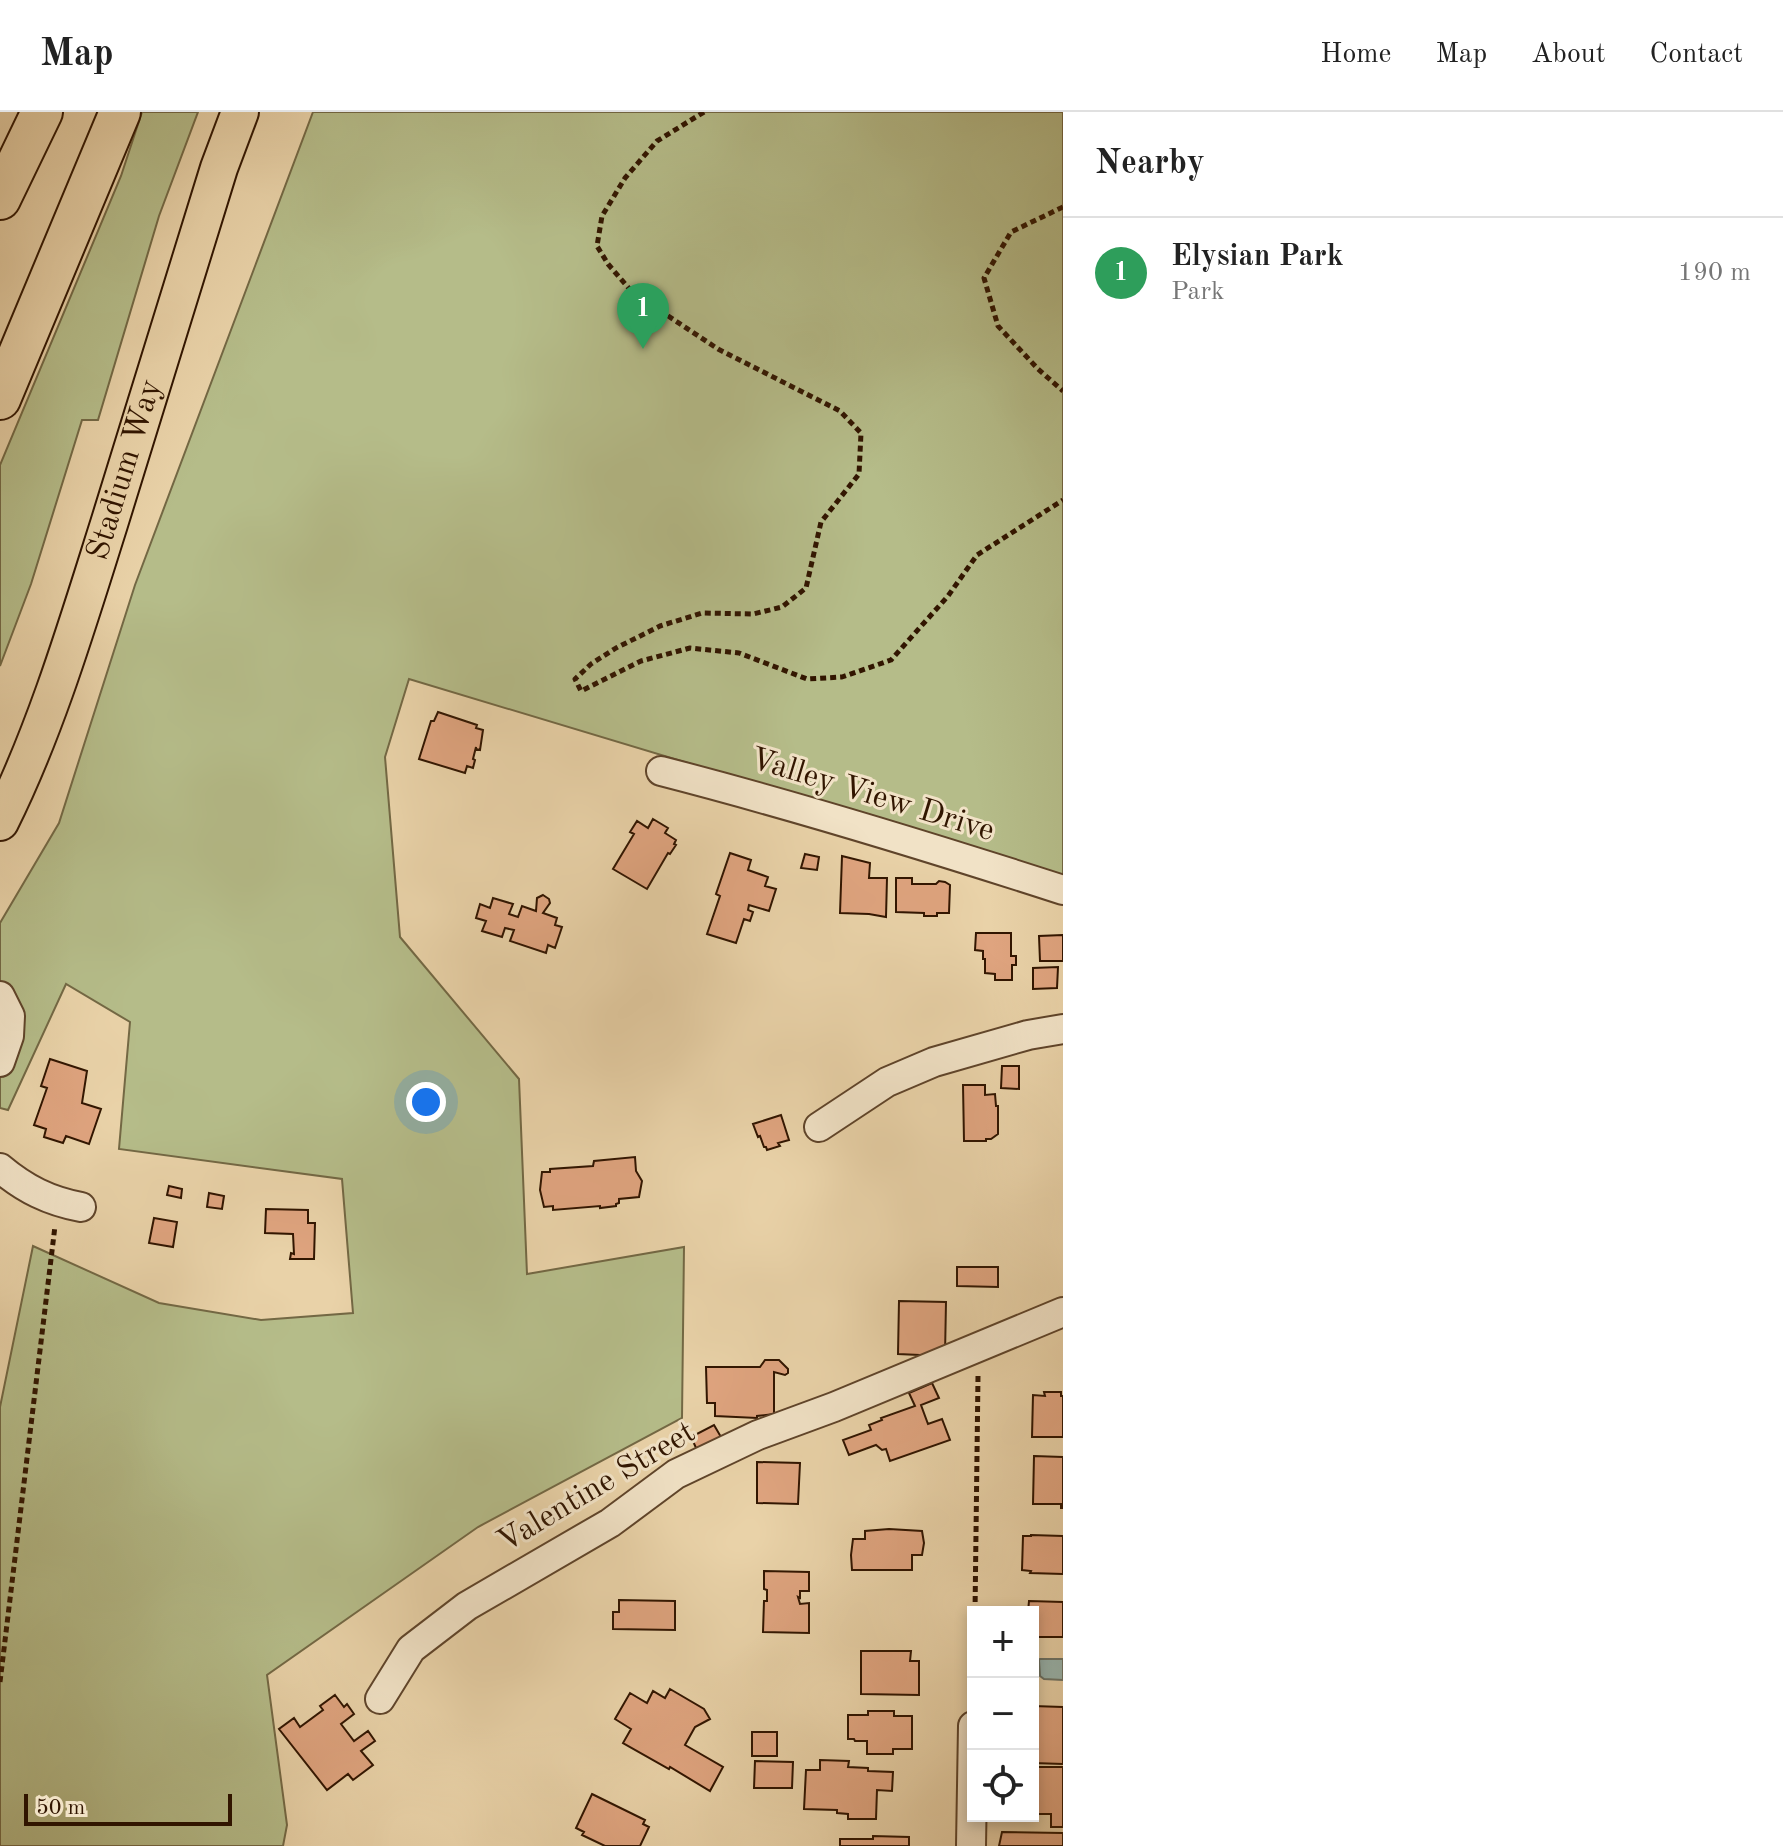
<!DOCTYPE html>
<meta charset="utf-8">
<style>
body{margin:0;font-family:"Old Standard TT",serif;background:#f6f6f6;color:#222}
.controls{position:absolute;right:24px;bottom:24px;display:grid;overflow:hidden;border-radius:0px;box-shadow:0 4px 12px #0003}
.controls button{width:72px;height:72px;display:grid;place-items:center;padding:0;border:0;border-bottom:2px solid #e0e0e0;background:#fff;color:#222;font:40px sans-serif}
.scale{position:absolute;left:24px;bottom:20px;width:208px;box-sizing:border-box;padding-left:8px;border:4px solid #311500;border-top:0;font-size:22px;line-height:28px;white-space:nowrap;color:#311500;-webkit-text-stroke:6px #f1e2c6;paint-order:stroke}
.you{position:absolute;left:426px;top:990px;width:28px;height:28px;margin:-20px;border:6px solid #fff;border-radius:50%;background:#1a73e8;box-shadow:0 0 0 12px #1a73e833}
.badge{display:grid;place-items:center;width:52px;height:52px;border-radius:50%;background:#8f2418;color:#fff;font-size:26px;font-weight:700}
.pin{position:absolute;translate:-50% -66px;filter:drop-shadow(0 2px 4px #0008)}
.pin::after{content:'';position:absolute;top:42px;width:28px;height:24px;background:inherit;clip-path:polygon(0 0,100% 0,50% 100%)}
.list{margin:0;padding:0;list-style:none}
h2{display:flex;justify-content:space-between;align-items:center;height:104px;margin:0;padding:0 32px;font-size:34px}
h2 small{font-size:26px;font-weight:400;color:#767676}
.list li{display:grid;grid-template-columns:52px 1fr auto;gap:24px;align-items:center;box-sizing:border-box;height:112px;padding:0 32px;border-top:2px solid #e0e0e0}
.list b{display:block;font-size:30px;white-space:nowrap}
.list p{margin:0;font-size:26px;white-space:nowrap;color:#767676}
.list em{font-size:26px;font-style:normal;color:#767676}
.icon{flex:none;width:44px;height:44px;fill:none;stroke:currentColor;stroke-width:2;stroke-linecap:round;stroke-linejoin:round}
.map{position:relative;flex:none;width:1063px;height:1734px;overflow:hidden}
header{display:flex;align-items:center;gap:48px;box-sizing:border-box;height:112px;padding:0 40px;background:#fff;border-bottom:2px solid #e0e0e0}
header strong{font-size:38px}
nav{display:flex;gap:44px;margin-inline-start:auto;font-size:28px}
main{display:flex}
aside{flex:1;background:#fff}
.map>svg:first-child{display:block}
.green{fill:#b5bc89;stroke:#736844;stroke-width:2}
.water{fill:#99b6af;stroke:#6f7669;stroke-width:2}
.building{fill:#dfa47f;stroke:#311500;stroke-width:2}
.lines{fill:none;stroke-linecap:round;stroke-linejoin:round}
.minor-casing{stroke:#5f442a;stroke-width:32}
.major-casing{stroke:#311500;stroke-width:40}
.highway-casing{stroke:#311500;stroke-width:44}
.path{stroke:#311500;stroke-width:5;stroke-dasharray:6 4;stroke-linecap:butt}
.minor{stroke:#f1e2c6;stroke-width:28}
.major{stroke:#e9d2a8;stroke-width:36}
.highway{stroke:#e9d2a8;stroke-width:40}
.labels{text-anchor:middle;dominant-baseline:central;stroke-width:6;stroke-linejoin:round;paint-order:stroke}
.street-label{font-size:32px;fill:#311500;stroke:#f1e2c6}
</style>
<header>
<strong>Map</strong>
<nav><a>Home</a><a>Map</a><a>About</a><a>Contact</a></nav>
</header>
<main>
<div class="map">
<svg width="1063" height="1734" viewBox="0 0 1063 1734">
<rect width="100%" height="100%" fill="#e9d2a8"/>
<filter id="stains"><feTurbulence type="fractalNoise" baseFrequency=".0025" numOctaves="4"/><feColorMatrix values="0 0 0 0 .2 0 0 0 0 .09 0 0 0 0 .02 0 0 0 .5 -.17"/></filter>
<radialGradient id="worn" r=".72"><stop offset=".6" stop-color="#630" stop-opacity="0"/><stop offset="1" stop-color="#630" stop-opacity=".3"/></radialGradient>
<!-- green -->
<path class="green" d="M142 0H198L159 104 98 308H82L31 472 0 554V353L121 64Z
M313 0H1063V764L409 567 385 645 400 825 519 967 527 1162 684 1135 682 1306 478 1415 267 1563 287 1713 283 1734H0V1295L33 1134 159 1191 261 1208 353 1201 342 1067 119 1037 130 910 66 872 8 998 0 996V811L59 711 135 473Z"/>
<!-- water -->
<path class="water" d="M1040 1547H1063V1568L1044 1567 1040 1564 1039 1548Z"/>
<!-- building -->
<path class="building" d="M438 600 477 613 476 616 483 618 480 638 476 637V635L473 647 475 648 473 656 467 654 465 661 419 647 431 609H434Z
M653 707 668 716 665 721 676 728 674 732 676 733 670 742 668 741 647 777 613 757 634 722 630 720 637 709 648 716Z
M730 741 751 748 748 758 768 765 765 774 776 777 769 799 749 793 748 798 753 800 750 809 744 807 736 831 707 822 720 784 716 782Z
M805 742 819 745 817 758 801 756Z
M842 744 870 751 869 766H887L886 805 869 802 840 801Z
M896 766H912V772H936L939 769 945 770 950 773 949 801H937V804H924V801L896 800Z
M543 783 549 787 550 791 543 801 557 806 555 813 562 815 555 836 548 833 546 841 510 829 514 818 505 816 502 825 482 819 486 809 476 806 480 792 490 796 493 786 513 792 509 802 518 805 522 794 536 799 537 786Z
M976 821H1011V844H1016V853H1012V868H995V862L985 861V847H983V839L975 838Z
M1063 823V849H1040L1039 824Z
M1058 855 1057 876 1033 877V856Z
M50 947 87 959 82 991 101 997 89 1032 66 1024 63 1031 44 1025 46 1017 34 1013 47 976 41 974Z
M1002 954H1019V977L1001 976Z
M963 973H985V983L995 982 996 994H998V1022L991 1027H986V1029H964Z
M781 1003 789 1028 778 1031 780 1034 767 1038 766 1035H764L760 1024 758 1025 753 1012Z
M635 1045 636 1059 642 1069 639 1085 619 1087V1091L616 1092V1094L600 1096V1094L553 1098V1094L544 1095 540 1078 542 1060H550V1057L593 1054 594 1049Z
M169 1074 182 1077 181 1086 167 1083Z
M209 1081 224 1084 222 1097 207 1095Z
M266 1097 308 1098V1111H315L314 1147H290L291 1141 294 1142 293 1122 265 1121Z
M154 1106 177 1110 173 1135 149 1131Z
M957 1155H998V1175L957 1174Z
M899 1189 946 1190 945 1243H920L898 1242Z
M765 1248H779L788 1257V1261L785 1263 774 1260V1302L757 1304V1306L715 1304V1291H707L706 1255H760Z
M932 1271 939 1286 921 1293 928 1312 942 1307 950 1328 890 1349 886 1337 882 1338 876 1333 849 1343 843 1328 871 1318 869 1313 882 1308 881 1306 915 1294 909 1281Z
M1044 1280H1061V1284H1063V1325H1032L1033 1283 1045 1284Z
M714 1313 721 1325 719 1326 720 1329 697 1338 691 1325Z
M1034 1344 1063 1345V1396H1061V1392H1033Z
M757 1350 800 1351 798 1392 757 1391Z
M889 1417 922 1419 924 1431 922 1443H912V1458H852L851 1443 853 1427H865V1419Z
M1031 1423 1063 1424V1462L1030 1461 1031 1459 1022 1458 1023 1424H1031Z
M764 1459 809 1460V1479H800V1486L798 1485 800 1492 809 1491V1521L763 1520 764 1489H767V1478L764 1477Z
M619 1488 675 1489V1518L613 1517V1500H619Z
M1029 1489 1063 1490V1525H1033V1500H1028Z
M861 1539H911L910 1549H919V1583L861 1582Z
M670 1577 704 1597 710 1607 695 1615 685 1633 723 1655 710 1679 670 1655 669 1657 623 1631 631 1617 615 1607 630 1581 647 1591 653 1579 665 1586Z
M335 1583 344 1595 347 1592 354 1602 341 1612 354 1629 368 1619 375 1629 361 1639 373 1653 353 1668 348 1662 327 1678 279 1617 294 1606 300 1615 323 1598 320 1594Z
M1033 1594 1063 1595V1652L1033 1651Z
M868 1599H894V1604H912V1637H893V1642H867V1629H855L854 1627H848V1603H868Z
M752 1620H777V1644H752Z
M820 1648 849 1649 848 1655 868 1656V1659L893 1660 892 1679 877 1678 876 1707H848V1702L837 1701V1698L804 1697 806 1658H820Z
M755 1649 793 1650 792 1676H754Z
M1033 1655H1063V1715H1051V1702H1033Z
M592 1682 645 1708 643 1712 649 1715 640 1734H605L582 1723 584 1720 576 1716Z
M1002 1720 1063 1721V1734H999Z
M873 1724 909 1725V1734H840V1727H873Z"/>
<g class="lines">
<defs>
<path id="minor" d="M661 659C797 694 930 735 1063 778
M0 884 10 904 9 924 0 950
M819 1015 887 970 934 950 1028 923 1063 917
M0 1056C25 1077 49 1089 81 1095
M380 1587 411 1537 467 1494 610 1411 676 1362 758 1323 834 1295 1063 1200
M971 1734 973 1614"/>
<g id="major">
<path id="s1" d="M0 710C46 618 78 510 109 412 145 294 182 175 219 56L240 0"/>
</g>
<path id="highway" d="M0 87 42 0
M0 287 120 0"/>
</defs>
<!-- minor casing -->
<use href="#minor" class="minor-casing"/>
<!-- major casing -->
<use href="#major" class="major-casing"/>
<!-- highway casing -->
<use href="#highway" class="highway-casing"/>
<!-- path -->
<path class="path" d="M704 0 657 29 625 66 602 104 597 134 608 152 632 180 718 237 840 299 861 321 859 362 821 410 806 476 782 495 753 502 702 501 660 514 616 536 591 552 575 567 581 579 641 549 690 536 739 541 807 567 842 565 891 548 948 484 977 443 1063 388
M1063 95 1011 120 984 166 998 214 1038 257 1063 279
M975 1500 978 1264
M0 1570 55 1114"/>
<!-- minor -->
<use href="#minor" class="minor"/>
<!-- major -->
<use href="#major" class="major"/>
<!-- highway -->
<use href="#highway" class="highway"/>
</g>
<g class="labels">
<!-- street labels -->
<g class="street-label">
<text stroke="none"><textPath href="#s1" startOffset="374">Stadium Way</textPath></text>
<text transform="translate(872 684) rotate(17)">Valley View Drive</text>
<text transform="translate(597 1376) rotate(-31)">Valentine Street</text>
</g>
</g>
<rect width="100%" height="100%" filter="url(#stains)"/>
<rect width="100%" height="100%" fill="url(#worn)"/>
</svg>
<div class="controls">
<button>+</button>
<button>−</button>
<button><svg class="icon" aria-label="locate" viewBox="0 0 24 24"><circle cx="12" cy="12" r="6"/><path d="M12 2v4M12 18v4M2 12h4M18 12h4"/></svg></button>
</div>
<div class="scale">50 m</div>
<div class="you"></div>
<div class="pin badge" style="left:643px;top:237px;background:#2e9e5b">1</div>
</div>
<aside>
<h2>Nearby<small></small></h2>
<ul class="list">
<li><span class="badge" style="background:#2e9e5b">1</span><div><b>Elysian Park</b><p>Park</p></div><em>190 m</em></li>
</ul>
</aside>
</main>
